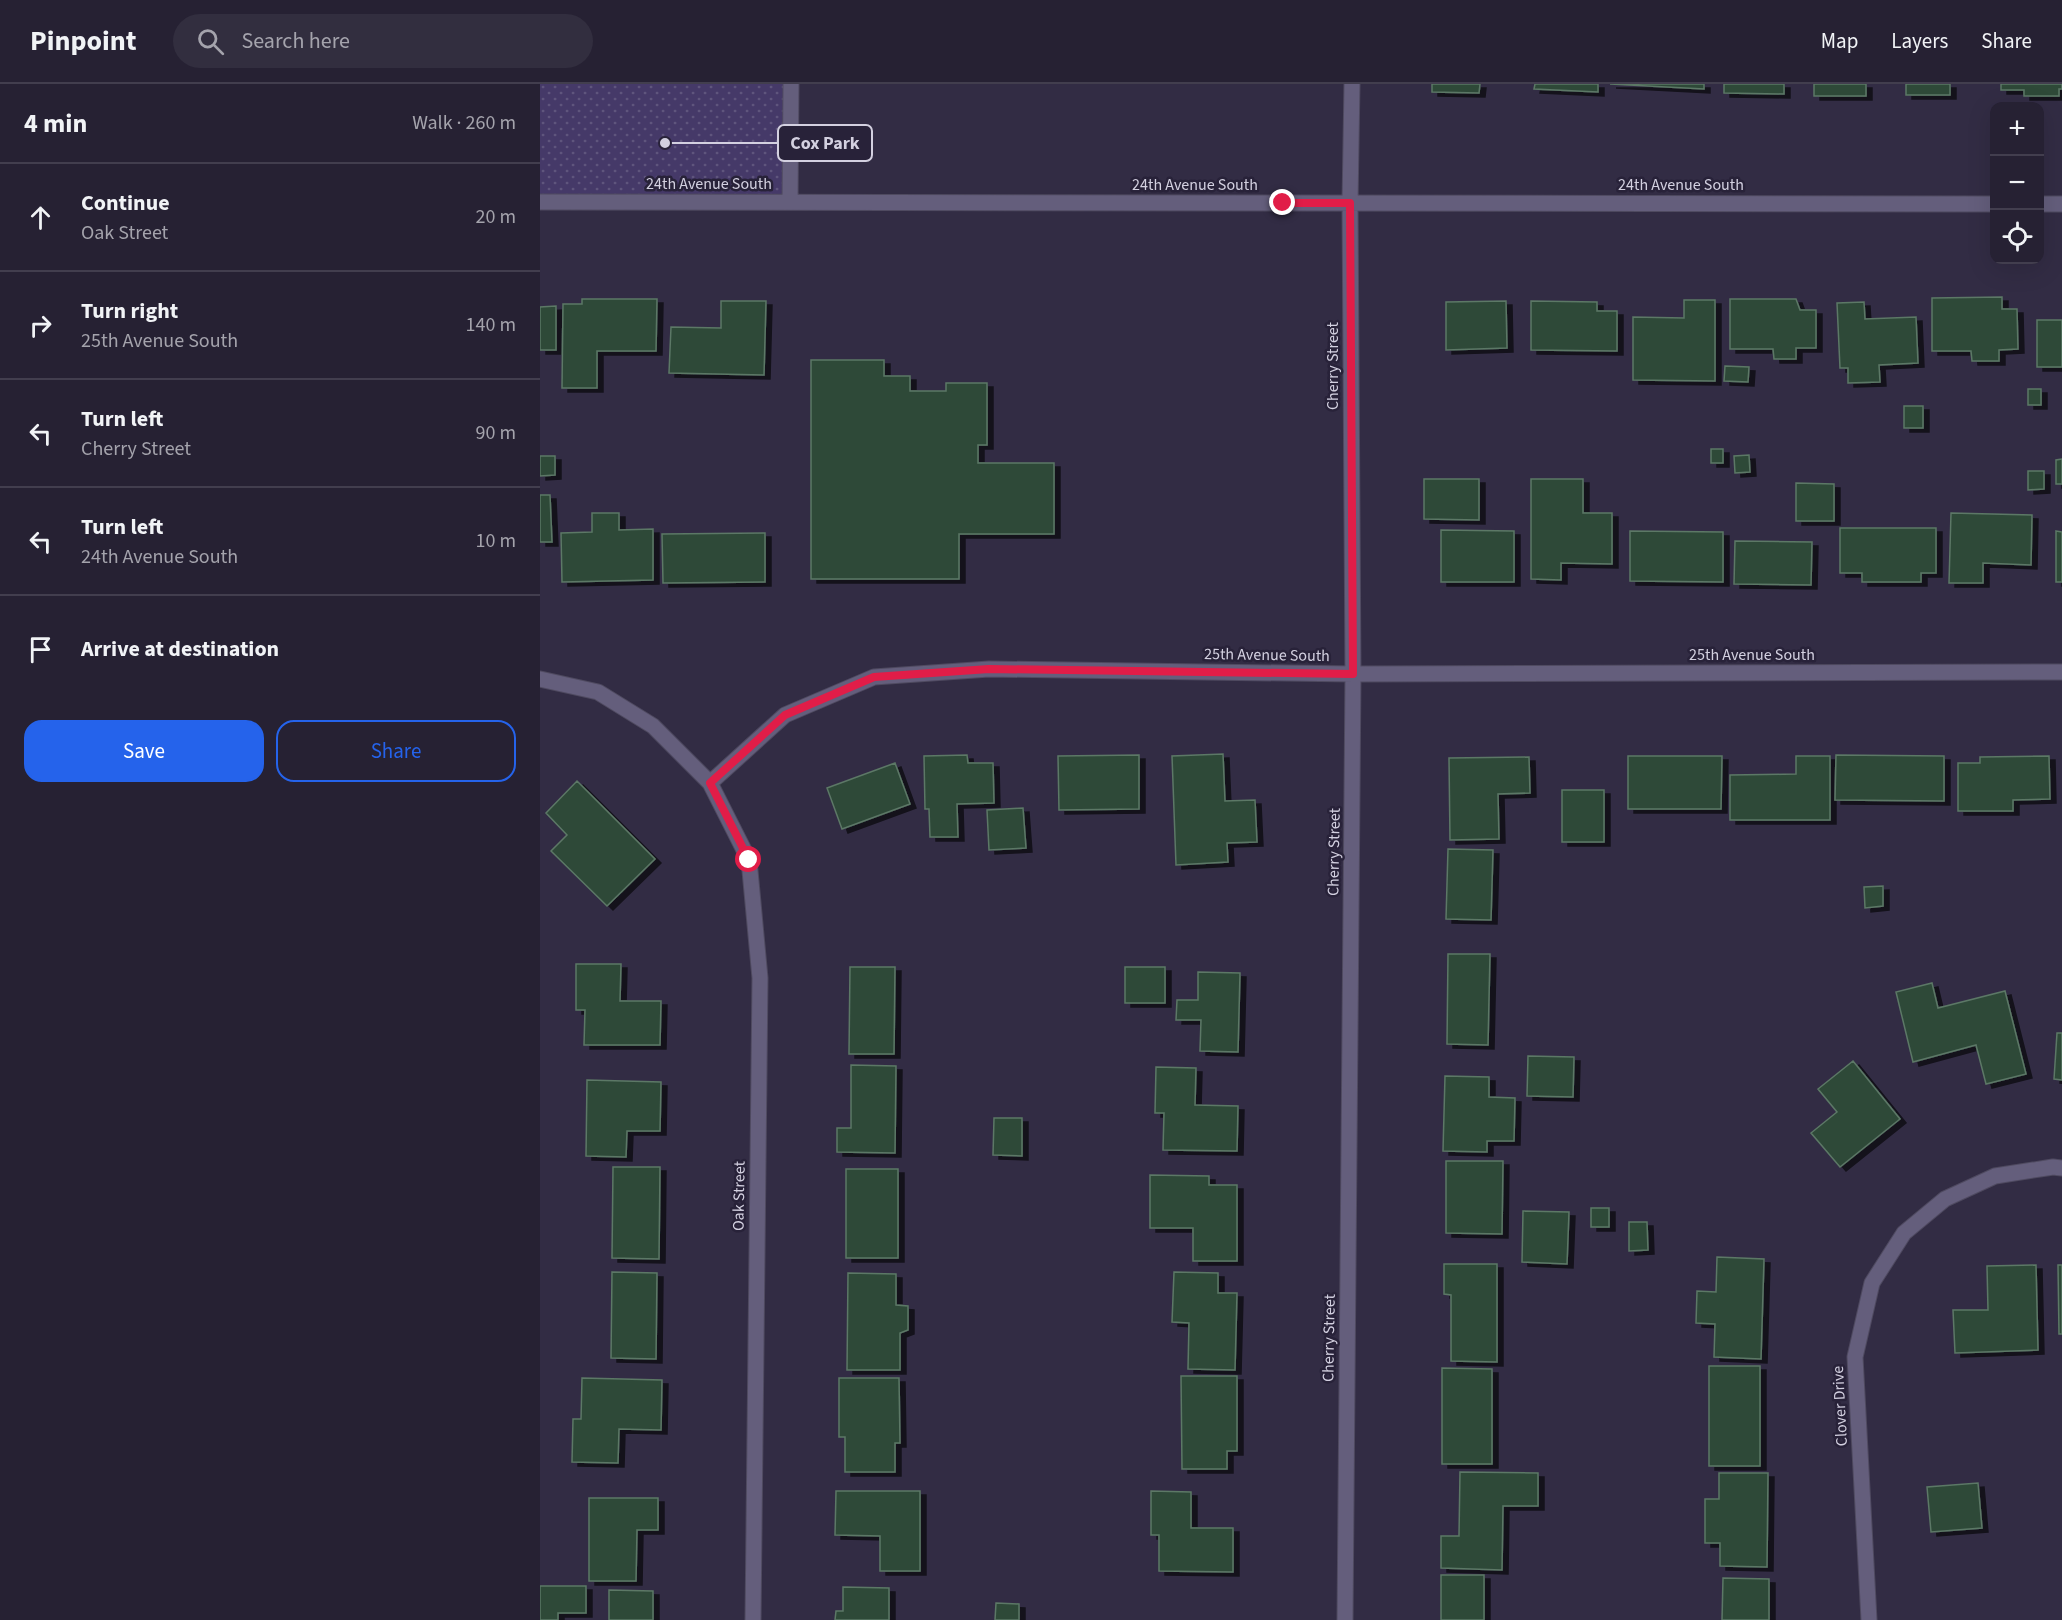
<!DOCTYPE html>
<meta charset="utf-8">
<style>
body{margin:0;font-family:"Source Sans 3",sans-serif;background:#322e3f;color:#f1f3f6}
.controls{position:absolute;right:18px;top:18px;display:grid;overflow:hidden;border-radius:12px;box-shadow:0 6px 24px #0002}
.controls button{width:54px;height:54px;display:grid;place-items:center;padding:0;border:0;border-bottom:2px solid #423e4e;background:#262133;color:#f1f3f6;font:30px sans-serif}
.stop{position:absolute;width:18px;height:18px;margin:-14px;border:4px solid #e11d48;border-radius:50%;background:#fff}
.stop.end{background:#e11d48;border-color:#fff;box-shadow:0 2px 6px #0008}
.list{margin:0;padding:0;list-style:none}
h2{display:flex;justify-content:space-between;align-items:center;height:78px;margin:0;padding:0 24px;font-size:26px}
h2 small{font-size:20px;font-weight:400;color:#a4a3ac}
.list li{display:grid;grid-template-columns:39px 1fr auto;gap:18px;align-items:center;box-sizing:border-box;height:108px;padding:0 24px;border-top:2px solid #423e4e}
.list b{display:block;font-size:22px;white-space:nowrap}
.list p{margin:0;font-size:20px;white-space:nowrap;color:#a4a3ac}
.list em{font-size:20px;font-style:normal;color:#a4a3ac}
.actions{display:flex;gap:12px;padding:18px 24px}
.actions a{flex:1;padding:14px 0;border:2px solid #2563eb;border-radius:18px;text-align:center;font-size:21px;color:#2563eb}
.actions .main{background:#2563eb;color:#fff}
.icon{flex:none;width:33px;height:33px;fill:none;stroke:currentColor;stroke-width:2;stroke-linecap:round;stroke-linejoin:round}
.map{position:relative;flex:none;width:1522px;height:1536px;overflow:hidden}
header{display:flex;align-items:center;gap:36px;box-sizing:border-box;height:84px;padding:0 30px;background:#262133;border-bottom:2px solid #423e4e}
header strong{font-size:28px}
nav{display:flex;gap:33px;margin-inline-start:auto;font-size:21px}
.search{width:420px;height:54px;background:#322e3f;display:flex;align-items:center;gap:15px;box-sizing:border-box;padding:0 21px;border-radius:33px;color:#a4a3ac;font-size:22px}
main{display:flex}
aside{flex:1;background:#262133}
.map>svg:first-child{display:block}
.grass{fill:url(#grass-dots)}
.building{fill:#2e4939;stroke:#5c7866;stroke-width:1.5;filter:url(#shadow)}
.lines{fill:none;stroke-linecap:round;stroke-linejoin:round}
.street-casing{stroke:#4f4a60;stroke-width:17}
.street{stroke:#645e7c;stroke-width:15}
.route{stroke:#e11d48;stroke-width:8}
.labels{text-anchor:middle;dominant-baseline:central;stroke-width:5;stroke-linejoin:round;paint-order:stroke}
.street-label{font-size:16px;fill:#d3d0e0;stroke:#282239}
.leader{fill:none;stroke:#d3d0e0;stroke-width:2}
.callout-dot{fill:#d3d0e0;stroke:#282239;stroke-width:2}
.callout{fill:#282239;stroke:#d3d0e0;stroke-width:2}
.callout-label{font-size:18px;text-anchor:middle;font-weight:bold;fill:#d3d0e0}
</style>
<header>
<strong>Pinpoint</strong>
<div class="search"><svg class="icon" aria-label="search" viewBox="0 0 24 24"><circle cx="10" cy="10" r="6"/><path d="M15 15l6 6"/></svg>Search here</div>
<nav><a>Map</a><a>Layers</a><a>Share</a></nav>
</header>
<main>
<aside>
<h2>4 min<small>Walk · 260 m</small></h2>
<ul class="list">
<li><svg class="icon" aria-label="ahead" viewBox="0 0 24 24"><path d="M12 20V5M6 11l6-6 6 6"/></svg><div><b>Continue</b><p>Oak Street</p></div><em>20 m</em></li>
<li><svg class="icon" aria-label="right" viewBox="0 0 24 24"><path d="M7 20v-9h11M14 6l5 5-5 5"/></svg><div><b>Turn right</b><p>25th Avenue South</p></div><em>140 m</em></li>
<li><svg class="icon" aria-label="left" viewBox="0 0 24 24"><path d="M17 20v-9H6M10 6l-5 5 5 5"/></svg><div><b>Turn left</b><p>Cherry Street</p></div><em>90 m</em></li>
<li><svg class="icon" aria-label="left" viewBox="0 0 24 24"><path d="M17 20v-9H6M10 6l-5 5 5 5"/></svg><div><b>Turn left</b><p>24th Avenue South</p></div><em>10 m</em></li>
<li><svg class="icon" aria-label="arrive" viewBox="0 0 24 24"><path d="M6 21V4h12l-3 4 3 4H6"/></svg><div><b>Arrive at destination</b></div></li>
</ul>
<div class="actions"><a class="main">Save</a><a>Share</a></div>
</aside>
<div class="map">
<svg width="1522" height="1536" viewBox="0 0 1522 1536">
<defs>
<pattern id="grass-dots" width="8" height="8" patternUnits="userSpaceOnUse" patternTransform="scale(1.5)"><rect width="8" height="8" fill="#453968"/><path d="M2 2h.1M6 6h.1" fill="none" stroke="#5f557d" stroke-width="1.8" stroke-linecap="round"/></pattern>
<filter id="shadow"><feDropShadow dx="6" dy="4" stdDeviation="0" flood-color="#0009"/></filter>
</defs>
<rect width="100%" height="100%" fill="#322c44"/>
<!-- grass -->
<path class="grass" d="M0 0H251L250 118H0Z"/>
<!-- building -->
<path class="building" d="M892 0H940L939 9 892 8Z
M995 0H1058V8L994 5Z
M1070 0H1164V5Z
M1184 0H1244V10L1184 9Z
M1274 0H1326V12H1274Z
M1366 0H1410V11H1366Z
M1461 0H1522V5H1519V12H1484V6H1461Z
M1462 213V225H1477L1478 265 1459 266V277H1432L1431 267H1392V214Z
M42 215H117L116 267H57V304H22L23 220H42Z
M1190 215H1256L1260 226H1276V264H1256V275H1234L1233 265H1190Z
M1144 216H1175V297L1093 296V233L1144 234Z
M181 217H226L224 291 129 289 131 243 181 244Z
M966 217 967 264 906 266V218Z
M991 217 1057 218V227H1077V267L991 266Z
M1324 218 1325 235 1376 233 1378 279 1339 281 1340 298 1308 299V284H1300L1297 219Z
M16 222V266H0V223Z
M1497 236H1522V283H1497Z
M271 276H344V292H370V307H406V299H447V361H438V379H514V450H419V495H271Z
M1185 282 1209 283 1208 298 1184 297Z
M1488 305H1501V321H1488Z
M1364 322H1383V344H1364Z
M1171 365H1183V379H1171Z
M1209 371 1210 388 1195 389 1194 372Z
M0 372H15V391L0 392Z
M1522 375V400H1516V376Z
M1488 387H1504V405L1488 406Z
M884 395H939V436L884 435Z
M991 395H1043V429H1072V480L1021 479V496L991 495Z
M1256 399 1294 400V437H1256Z
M0 411H10L12 458H0Z
M52 429H79V446L113 445V496L22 498 21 449 52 448Z
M1411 429 1492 431 1491 481 1443 479V499H1409Z
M1300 444H1396V489H1381V498H1322V489H1300Z
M901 446 974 447V498H901Z
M1090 447 1183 448V498L1090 497Z
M1516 447 1522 448V498H1516Z
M225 449V498L123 499 122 450Z
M1195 457 1272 458 1271 501 1194 500Z
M683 670 685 717 715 716 717 758 687 759 688 778 636 781 632 672Z
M427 671 428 679H453L454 719 417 720 418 753H390L389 725H385L384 672Z
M599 671V725L519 726 518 672Z
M1296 671 1404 672V717L1295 716Z
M1088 672H1182L1181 725H1088Z
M1256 672H1290V736H1190V691L1256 690Z
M1509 672 1510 715 1473 716V727H1418V679H1440V673Z
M989 673 990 709 958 710 959 755 910 756 909 674Z
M355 679 370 720 302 745 287 704Z
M37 697 115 775 67 822 11 767 27 751 6 729Z
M1022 706H1064V758H1022Z
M483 724 486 764 449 766 447 726Z
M908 765 953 766 951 836 906 835Z
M1343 802V822L1325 824 1324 803Z
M908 870H950L948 961 907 960Z
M36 880H81L80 917H121L120 961H44L45 926H36Z
M310 883H355L354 970H309Z
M585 883H625V919H585Z
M658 888 700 889 698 968 660 967 661 936H636L637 916H658Z
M1392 899 1398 924 1465 907 1486 990 1446 1000 1436 961 1373 978 1356 908Z
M1517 949H1522V996L1514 995Z
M988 972 1034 973 1033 1013 987 1012Z
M1313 977 1360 1035 1300 1083 1271 1049 1297 1028 1278 1005Z
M311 981 356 982 355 1069 297 1068V1044H311Z
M616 983 656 984 655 1021 698 1022 697 1067 623 1066 624 1029H615Z
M905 992 949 993V1013L975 1014 974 1057H947V1068L903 1067Z
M47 996 121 998 120 1047H87L86 1073 46 1072Z
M454 1034H482V1072L453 1071Z
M906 1077H963L962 1150 906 1149Z
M73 1083H120L119 1175 72 1174Z
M306 1085H358V1174H306Z
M610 1091 669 1092V1101H697V1177H653V1144H610Z
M1051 1124H1069V1143H1051Z
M983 1127 1029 1128 1027 1180 982 1178Z
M1089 1138H1107L1108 1166 1089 1167Z
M1177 1173 1224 1175 1221 1275 1174 1273 1175 1240 1156 1239 1157 1207 1176 1208Z
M904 1180H957V1278L911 1277V1211L904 1210Z
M1496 1181 1498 1266 1415 1269 1413 1226H1448L1447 1182Z
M1518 1181H1522V1250H1519Z
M72 1188 117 1189 116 1275 71 1274Z
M634 1188 678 1189V1209H697L695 1286 648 1285 649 1239 632 1238Z
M308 1189 356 1190V1221L368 1222V1246L360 1249V1286H307Z
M1169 1282H1220V1382H1169Z
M902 1284 952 1285V1380H902Z
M641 1292H697V1367H687V1385H642Z
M42 1294 122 1296 121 1346 79 1345 78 1379 32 1378 33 1335H41Z
M299 1294H359L360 1359H355V1388H305V1353H299Z
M920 1388 998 1389V1422H963L962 1486 901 1484V1452H919Z
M1179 1389H1228L1227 1483 1180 1482V1459H1165V1415H1179Z
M1438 1399 1442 1444 1391 1448 1387 1403Z
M296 1407H380V1487H340V1452L295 1451Z
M611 1407 651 1408V1444H693V1488L619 1487V1451H611Z
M49 1414H118V1446H97L96 1497H49Z
M901 1491H944V1536H901Z
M1183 1494 1229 1495V1536H1182Z
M0 1502H46V1529H18V1536H0Z
M303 1503 349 1504V1536H295L296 1527H303Z
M69 1506 113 1507V1536H69Z
M456 1519 479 1520V1536H455Z"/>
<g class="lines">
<defs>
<path id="street" d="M0 118 1454 120
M250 118 251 0
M1500 120H1522
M0 595 58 608 113 642 170 699 209 776 220 894 213 1536
M170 699 245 631 334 593 449 585 813 590 1522 588
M805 1536 813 590 810 119 812 0
M1329 1536 1315 1273 1332 1199 1364 1149 1405 1115 1455 1092 1513 1083 1522 1084"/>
</defs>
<!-- street casing -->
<use href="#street" class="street-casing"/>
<!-- street -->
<use href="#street" class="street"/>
</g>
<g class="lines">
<!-- route -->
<path class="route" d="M209 776 170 699 245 631 334 593 449 585 813 590 810 119H743"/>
</g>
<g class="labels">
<!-- street labels -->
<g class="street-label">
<text x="169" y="100">24th Avenue South</text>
<text x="655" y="101">24th Avenue South</text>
<text x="1141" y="101">24th Avenue South</text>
<text transform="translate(793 282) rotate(-90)">Cherry Street</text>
<text transform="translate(727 571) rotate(1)">25th Avenue South</text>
<text x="1212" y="571">25th Avenue South</text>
<text transform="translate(794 768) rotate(-89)">Cherry Street</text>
<text transform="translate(199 1112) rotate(-89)">Oak Street</text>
<text transform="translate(789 1254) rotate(-89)">Cherry Street</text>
<text transform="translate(1300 1322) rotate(-93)">Clover Drive</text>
</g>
</g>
<!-- callouts -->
<path class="leader" d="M125 59L238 59"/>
<circle class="callout-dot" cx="125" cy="59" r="6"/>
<rect class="callout" x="238" y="41" width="94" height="36" rx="6"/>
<g class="callout-label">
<text x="285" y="65">Cox Park</text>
</g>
</svg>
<div class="controls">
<button>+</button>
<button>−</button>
<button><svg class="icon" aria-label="locate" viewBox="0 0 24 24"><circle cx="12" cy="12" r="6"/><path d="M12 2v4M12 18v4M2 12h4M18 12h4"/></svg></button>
</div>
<div class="stop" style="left:209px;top:776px"></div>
<div class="stop end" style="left:743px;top:119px"></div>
</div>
</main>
